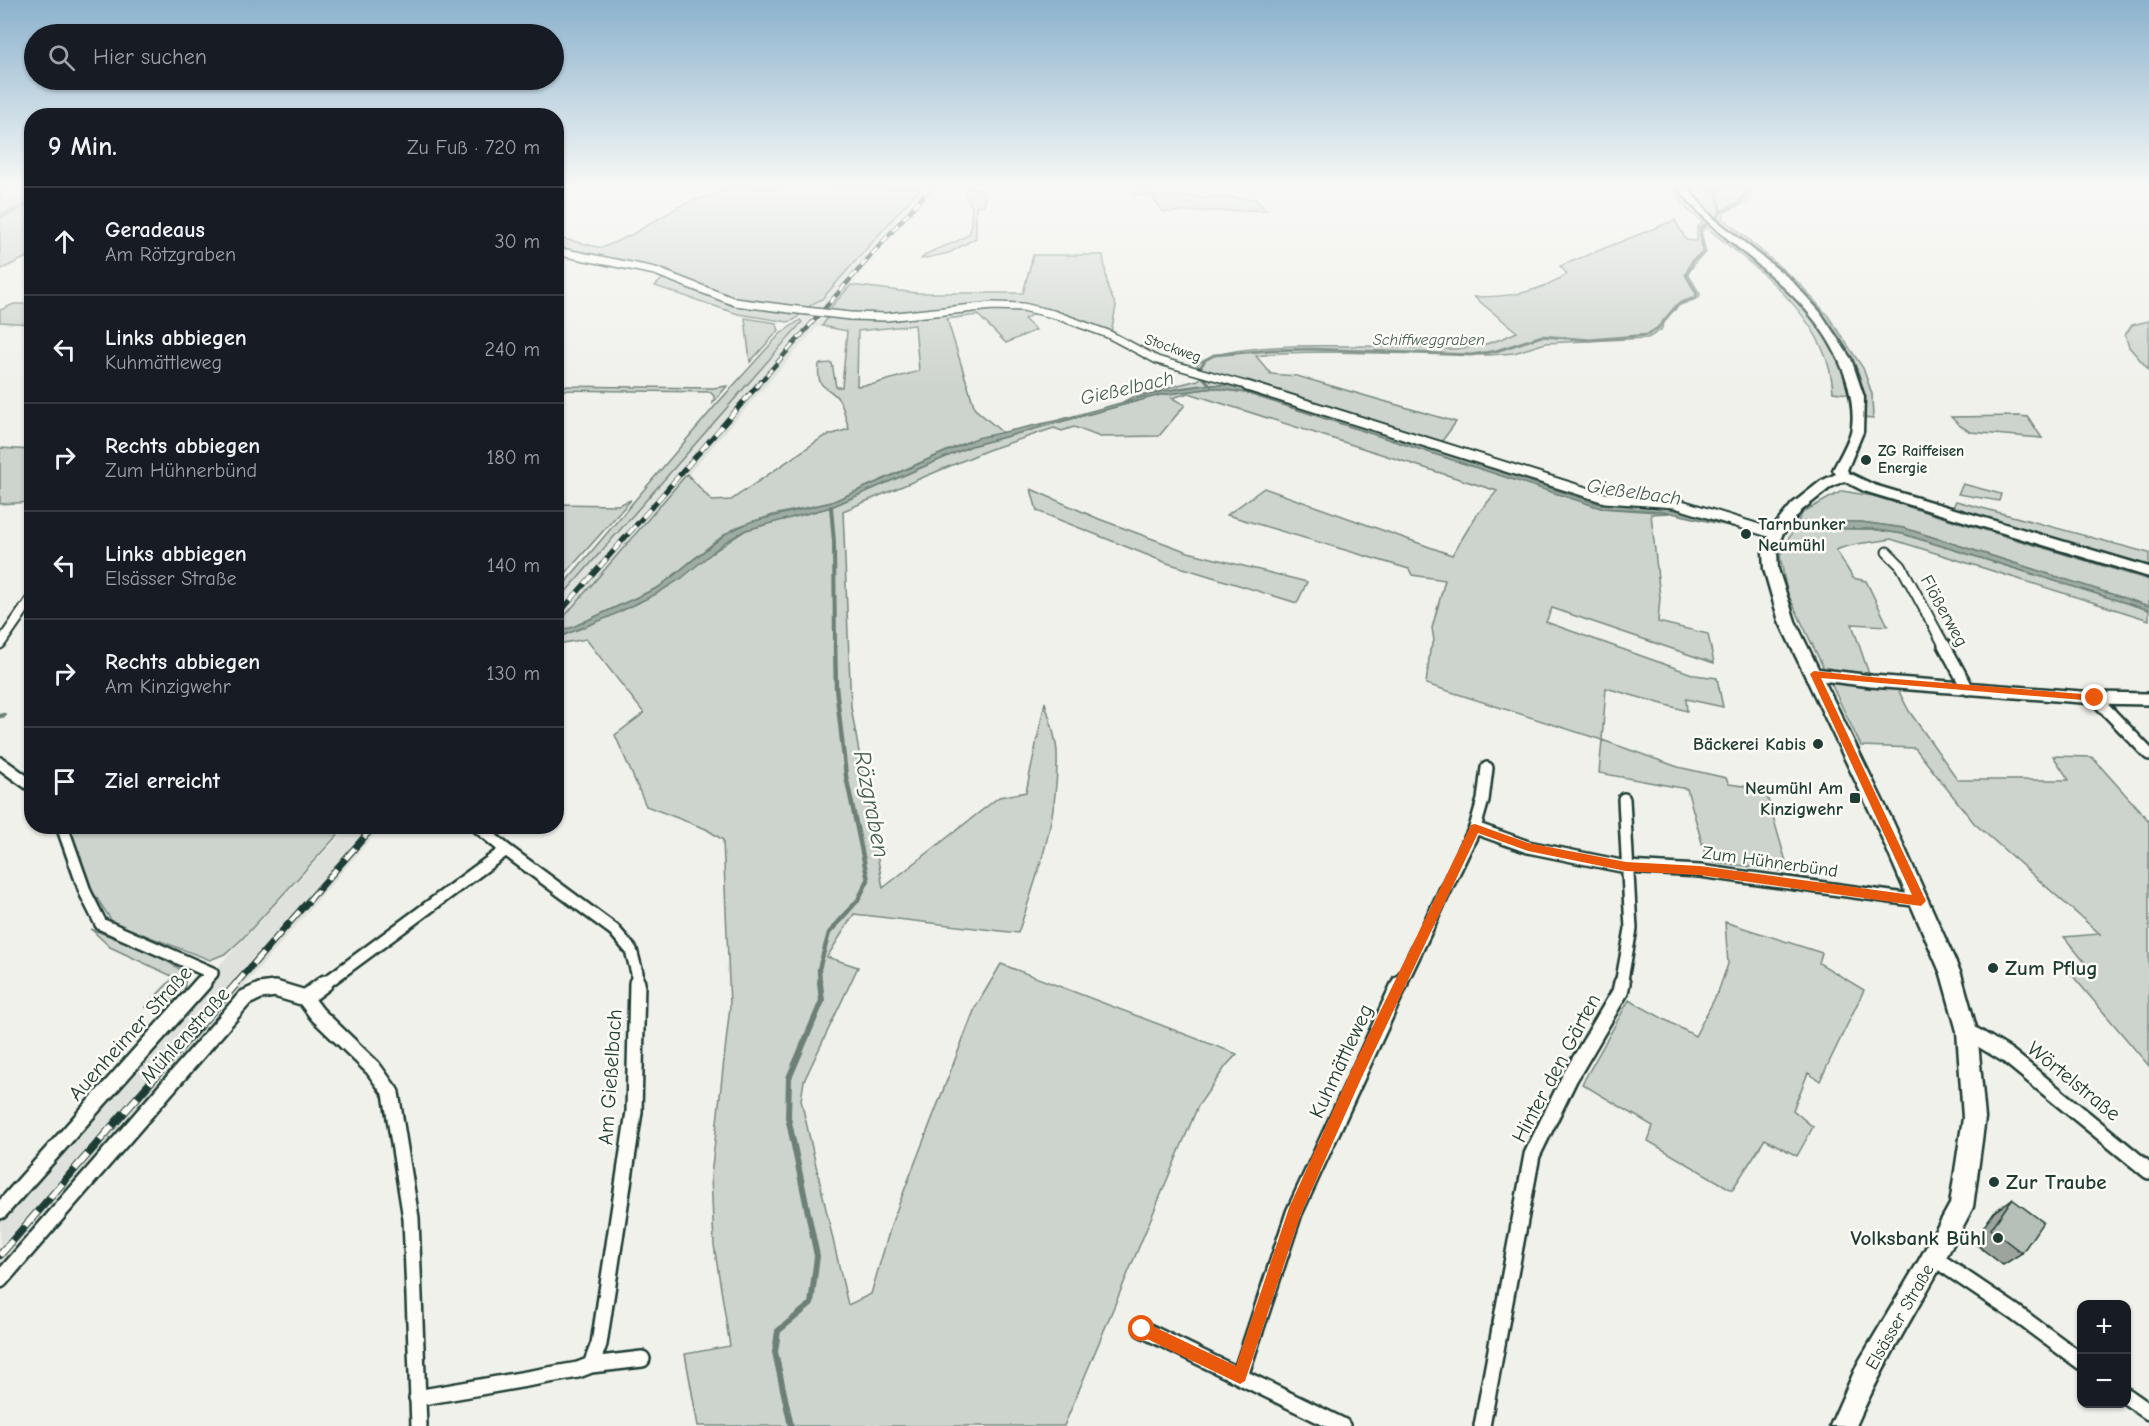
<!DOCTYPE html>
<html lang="de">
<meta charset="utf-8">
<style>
body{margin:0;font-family:"Comic Neue",sans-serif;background:#20242c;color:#f1f3f6}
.controls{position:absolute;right:18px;bottom:18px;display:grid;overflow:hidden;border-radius:12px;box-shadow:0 2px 4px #0004}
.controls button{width:54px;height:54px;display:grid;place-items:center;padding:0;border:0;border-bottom:2px solid #363941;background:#171b24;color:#f1f3f6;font:30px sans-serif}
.stop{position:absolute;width:18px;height:18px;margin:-14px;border:4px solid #ea580c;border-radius:50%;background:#fff}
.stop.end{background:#ea580c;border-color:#fff;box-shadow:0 2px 6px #0008}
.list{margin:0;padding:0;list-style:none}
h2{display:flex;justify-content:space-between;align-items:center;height:78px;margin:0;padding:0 24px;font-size:26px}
h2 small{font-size:20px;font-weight:400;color:#9ea1a6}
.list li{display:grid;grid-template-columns:39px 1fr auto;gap:18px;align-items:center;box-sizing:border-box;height:108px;padding:0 24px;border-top:2px solid #363941}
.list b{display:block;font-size:22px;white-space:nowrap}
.list p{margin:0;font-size:20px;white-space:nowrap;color:#9ea1a6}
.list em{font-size:20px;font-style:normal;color:#9ea1a6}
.icon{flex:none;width:33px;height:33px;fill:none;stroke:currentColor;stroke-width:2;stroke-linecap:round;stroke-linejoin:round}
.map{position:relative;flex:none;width:2149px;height:1426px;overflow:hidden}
.search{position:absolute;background:#171b24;box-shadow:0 2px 4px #0004;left:24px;top:24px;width:540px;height:66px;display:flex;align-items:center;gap:15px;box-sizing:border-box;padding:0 21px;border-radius:33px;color:#9ea1a6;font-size:22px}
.panel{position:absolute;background:#171b24;box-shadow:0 2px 4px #0004;left:24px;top:108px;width:540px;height:726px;border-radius:24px}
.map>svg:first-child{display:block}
.built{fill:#dfe2dc}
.green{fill:#cdd3cd;stroke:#768880;stroke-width:1.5;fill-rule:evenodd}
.water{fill:#9faca4;stroke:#6c8077;stroke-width:1.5}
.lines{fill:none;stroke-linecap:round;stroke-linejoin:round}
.stream-far3{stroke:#6c8077;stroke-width:3}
.stream-far2{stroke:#6c8077;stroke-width:4}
.stream-far1{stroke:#6c8077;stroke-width:4.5}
.stream{stroke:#6c8077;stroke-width:6}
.street-far3-casing{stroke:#1f3d34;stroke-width:10}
.street-far2-casing{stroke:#1f3d34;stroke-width:13}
.street-far1-casing{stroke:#1f3d34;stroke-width:16}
.street-casing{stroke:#1f3d34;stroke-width:20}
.secondary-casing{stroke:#1f3d34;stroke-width:5}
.street-far3{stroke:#fdfcf7;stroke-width:7}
.street-far2{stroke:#fdfcf7;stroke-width:9}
.street-far1{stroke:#fdfcf7;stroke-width:11}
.street{stroke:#fdfcf7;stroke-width:15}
.secondary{fill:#fdfcf7;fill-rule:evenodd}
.rail-far3-casing{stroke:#1f3d34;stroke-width:4.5}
.rail-far2-casing{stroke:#1f3d34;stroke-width:5}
.rail-far1-casing{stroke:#1f3d34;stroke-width:7}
.rail-casing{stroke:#1f3d34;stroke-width:8}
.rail-far3{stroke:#fdfcf7;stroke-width:3;stroke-dasharray:8;stroke-linecap:butt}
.rail-far2{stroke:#fdfcf7;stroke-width:4;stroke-dasharray:11;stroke-linecap:butt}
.rail-far1{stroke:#fdfcf7;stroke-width:4.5;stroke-dasharray:14;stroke-linecap:butt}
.rail{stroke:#fdfcf7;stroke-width:6;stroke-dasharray:19;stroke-linecap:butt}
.street-bridge-casing{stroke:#1f3d34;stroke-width:10;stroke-linecap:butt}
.street-bridge{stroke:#fdfcf7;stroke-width:7}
.wall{fill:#9da49e;stroke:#1f3d34;stroke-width:1.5}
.building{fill:#b6bfb8;stroke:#1f3d34;stroke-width:1.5}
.route{fill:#ea580c}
.poi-dot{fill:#1f3d34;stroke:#fdfcf7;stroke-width:2}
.labels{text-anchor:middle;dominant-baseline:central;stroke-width:5;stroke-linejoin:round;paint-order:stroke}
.far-street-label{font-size:15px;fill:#1f3d34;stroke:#fdfcf7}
.far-poi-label{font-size:15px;font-weight:bold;fill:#1f3d34;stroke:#fdfcf7;text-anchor:start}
.far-water-label{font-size:16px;font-style:italic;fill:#455e56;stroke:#fdfcf7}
.poi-label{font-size:18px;font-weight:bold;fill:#1f3d34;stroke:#fdfcf7;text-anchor:end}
.street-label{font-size:18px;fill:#1f3d34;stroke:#fdfcf7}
.water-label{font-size:20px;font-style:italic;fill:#455e56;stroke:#fdfcf7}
.near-poi-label{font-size:21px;font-weight:bold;fill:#1f3d34;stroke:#fdfcf7;text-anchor:start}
.near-street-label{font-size:21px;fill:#1f3d34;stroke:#fdfcf7}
.near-water-label{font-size:24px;font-style:italic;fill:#455e56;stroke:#fdfcf7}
</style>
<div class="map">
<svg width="2149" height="1426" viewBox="0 0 2149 1426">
<rect width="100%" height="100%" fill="#f0f1eb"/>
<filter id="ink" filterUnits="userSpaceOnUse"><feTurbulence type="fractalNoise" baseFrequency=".0167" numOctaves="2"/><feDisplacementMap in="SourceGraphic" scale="12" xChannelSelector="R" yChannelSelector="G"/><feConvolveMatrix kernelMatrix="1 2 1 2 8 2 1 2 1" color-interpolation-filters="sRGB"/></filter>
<g filter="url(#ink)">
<!-- built -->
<path class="built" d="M920 188H935L830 308 834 310 822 326 816 328 557 625V602L802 322 799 319 812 304 822 299Z
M348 827H381L0 1269V1211L212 973Z"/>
<!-- green -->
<path class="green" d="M0 188H31V202L0 216Z
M729 188H920L822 299 812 304 807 309 747 302 708 290 667 270 557 248 556 237 602 248 631 235 680 206Z
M965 188H978L985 194 984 205 976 206V238L949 253 921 259C931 247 956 246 970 233L972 207 965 194Z
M1133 188H1149L1155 195 1255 199 1267 210 1164 212 1150 195H1134Z
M1672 188H1678C1695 213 1719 230 1742 248 1780 278 1820 314 1839 359 1844 371 1849 381 1848 394L1833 392C1829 318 1758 270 1706 227L1701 232 1706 253 1696 261 1688 274 1700 294 1699 298 1680 305 1667 317 1661 330 1648 338 1546 343 1514 353 1489 355 1323 352 1280 353 1256 356 1271 374 1297 376 1456 422 1437 448 1574 493 1606 502 1671 506V509L1599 504 1235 386C1197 381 1159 392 1123 402L1132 397 1198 380 1202 376 1197 364C1231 336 1404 348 1454 349 1477 348 1497 342 1517 332L1474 297C1509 297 1538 293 1567 274L1560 266 1675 220 1686 240 1697 241V227L1703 222 1689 211Z
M1688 188H1756L1746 203 1724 212 1723 218 1800 284 1828 316 1863 368 1872 394 1873 419 1863 418C1863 407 1864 396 1862 385 1853 342 1800 286 1766 259 1739 237 1708 218 1688 188Z
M31 204V255L0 270V218Z
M1033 255H1103L1108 289 1116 306 1111 334 1040 310 1024 319 1036 330 1006 343 978 315 947 319 975 409 1003 433 967 442 832 502 773 515 737 527 716 541 659 587 571 628 557 630V625L687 474 712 501 731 500 823 437 849 429C846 421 844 407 839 400 828 384 816 392 819 364L832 363 836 387H842L847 331 822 326 833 310 830 308 851 285 917 293H1023ZM915 325 919 371 874 384 857 386 858 331Z
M667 277 727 302 803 312 794 320 788 322 738 314 655 286 661 280Z
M14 304H31V324L0 322V310Z
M745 318 776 323 779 330 750 362Z
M800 320 802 322 557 602V597L568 579 715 406 780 334Z
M2149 321V370L2129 347 2125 335 2132 325Z
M557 386 713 388 727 386 713 403 714 396 710 392 557 390Z
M1214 388 1246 393 1601 508 1670 513 1651 514 1660 597 1658 622 1708 634 1714 663 1552 608 1546 622 1695 675 1717 678 1723 707 1686 699 1687 711 1606 688 1602 740 1678 767 1726 778 1729 784 1765 789 1789 872 1707 861 1687 789 1599 773 1602 740 1426 684 1430 650 1434 641 1432 628 1445 580 1412 575 1409 569 1227 515 1264 488 1452 555 1476 516 1497 491 1189 393 1172 398 1185 405 1159 436 1100 437 1074 427 1062 431 1054 428 988 450 843 511 851 707 883 888 999 797 1026 792 1045 702C1049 718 1056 736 1057 752 1059 816 1038 874 1018 933L854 914 827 957 858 967 804 1081 801 1100 848 1305 871 1294 892 1222 975 1008 1001 964 1237 1054 1226 1066 1198 1106 1064 1426H698L685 1354 730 1346 714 1245 711 1176 730 1006 723 840 706 829 646 806 615 735 644 713 586 639 557 644V638L638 603 746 530 831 507 971 446 1160 395Z
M2019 416 2028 417 2042 438 1970 432 1959 425 1951 417Z
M0 448 31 450V502L0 504Z
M1963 484 2001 494 1999 501 1958 494Z
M1031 489 1099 519 1188 552 1307 582 1297 603 1167 563 1037 511Z
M1842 491 1873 496 2149 580V606L1904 528 1861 522H1798L1803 512Z
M631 500 621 511 557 583V504L618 505Z
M1956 501 2149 553V568L1952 509Z
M1794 528 1872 529 1903 534 2149 610V620L1891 539C1872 543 1854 542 1836 550L1853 578 1866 581 1888 626 1852 624 1871 680 1894 682 1909 711 1958 780H2069L2053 756 2092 757 2149 821V1066L2066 968 2087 965 2064 937 2100 934 1974 823 1915 748 1861 746 1787 592 1780 556Z
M68 827H345L242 939 227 953 210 960 113 923 89 886Z
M1725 922 1822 953 1819 963 1864 990 1820 1081 1808 1073 1793 1110 1813 1127 1797 1156 1765 1139 1732 1190 1648 1141 1653 1126 1582 1084 1629 1000 1695 1036 1718 992 1728 964Z
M91 929 152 952 186 973 184 994 167 1016 145 1007 174 977 110 947Z"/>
<!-- water -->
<path class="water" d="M1206 385H1227L1245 389 1599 504 1667 508 1732 523 1733 527 1663 511 1601 508 1246 393 1214 388 1160 395 971 446 831 507 746 530 725 542 682 578 656 594 609 617 557 638 556 630 571 628 659 587 727 533 750 522 832 502 977 438 1059 420 1164 391Z
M1798 522H1861L1904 528 2149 606V610L1903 534 1872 529 1794 528Z"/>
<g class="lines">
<!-- stream-far3 -->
<path class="stream-far3" d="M1721 212 1740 202 1749 188
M1200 368 1205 360 1214 355 1271 350 1311 349 1471 355 1496 351 1542 336 1590 340 1647 335 1658 328 1678 304 1695 298 1697 294 1686 275 1693 260 1703 253 1700 228C1725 214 1722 215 1716 188
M1202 376 1211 386"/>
<!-- stream-far2 -->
<path class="stream-far2" d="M831 507 834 542 835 647"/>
<!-- stream-far1 -->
<path class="stream-far1" d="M0 716 4 715
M820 985 819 969 829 933 858 900 868 880 846 776 836 687 835 645"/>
<!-- stream -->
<path class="stream" d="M791 1426 775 1352 778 1331 811 1304 817 1256 788 1117 789 1078 822 1001 820 983"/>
<defs>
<path id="street-far3" d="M556 251 655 271 735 302 789 309
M850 316 886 317 993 306 1023 307 1053 314 1108 334 1157 360 1252 387"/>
<path id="street-far2" d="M1247 386 1605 498 1675 503 1775 534
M1887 552 1901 566 1945 647
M0 644 32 598"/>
<path id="street-far1" d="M1944 645 1968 689
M1814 674 1871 681 2095 698 2149 754
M2095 698 2149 699
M0 763 32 786
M62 826 86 894 101 924 212 973 201 985
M1475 828 1528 847 1626 867 1700 871 1920 901
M506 850 614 930 631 950 637 973V985
M323 985 506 850 477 826
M1400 985 1475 828 1483 800 1487 768
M1621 985 1631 929 1624 799"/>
<path id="street" d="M305 998 325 983
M1967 1031 2008 1056 2149 1171
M0 1211 203 983
M1934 1258 2014 1312 2082 1362
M0 1280 245 998 260 991 275 989 305 998 317 1014 373 1068 391 1093 411 1218 419 1426
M1142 1329 1342 1426
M591 1365 642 1359
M1240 1376 1294 1213 1400 983
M2126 1396 2149 1412
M417 1398 578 1370 591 1365 599 1344 634 1112 637 983
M1482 1426 1532 1155 1569 1079 1620 992 1622 983"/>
<path id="secondary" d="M1678 188H1687L1711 216 1791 280 1820 312 1851 359 1864 397 1863 432 1847 470 1849 473 1874 485 2149 567V577L1864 491 1844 481 1831 487 1802 510 1782 535 1777 552 1778 569 1795 621 1893 822 1961 974 1977 1031 1985 1118 1973 1207 1969 1215C1932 1286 1888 1353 1856 1426H1830L1858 1363 1918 1262 1950 1204 1963 1118 1957 1031 1941 974 1875 822 1779 621 1764 569 1763 552 1770 531 1792 504 1821 481 1836 474 1833 470C1839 458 1847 445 1851 432 1855 415 1851 395 1846 378 1815 287 1732 258 1678 188Z"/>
</defs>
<!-- street-far3 casing -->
<use href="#street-far3" class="street-far3-casing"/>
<!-- street-far2 casing -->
<use href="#street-far2" class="street-far2-casing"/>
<!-- street-far1 casing -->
<use href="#street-far1" class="street-far1-casing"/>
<!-- street casing -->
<use href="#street" class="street-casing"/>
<!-- secondary casing -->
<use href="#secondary" class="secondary-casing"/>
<!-- street-far3 -->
<use href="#street-far3" class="street-far3"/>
<!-- street-far2 -->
<use href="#street-far2" class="street-far2"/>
<!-- street-far1 -->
<use href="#street-far1" class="street-far1"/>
<!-- street -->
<use href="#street" class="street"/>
<!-- secondary -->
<use href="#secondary" class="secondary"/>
<defs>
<path id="rail-far3" d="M756 387 930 188"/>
<path id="rail-far2" d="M556 617 757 386"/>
<path id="rail-far1" d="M235 985 374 826"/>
<path id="rail" d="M0 1255 237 983"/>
</defs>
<!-- rail-far3 casing -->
<use href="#rail-far3" class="rail-far3-casing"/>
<!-- rail-far2 casing -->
<use href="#rail-far2" class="rail-far2-casing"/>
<!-- rail-far1 casing -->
<use href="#rail-far1" class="rail-far1-casing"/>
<!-- rail casing -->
<use href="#rail" class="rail-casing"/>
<!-- rail-far3 -->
<use href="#rail-far3" class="rail-far3"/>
<!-- rail-far2 -->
<use href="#rail-far2" class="rail-far2"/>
<!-- rail-far1 -->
<use href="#rail-far1" class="rail-far1"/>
<!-- rail -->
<use href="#rail" class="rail"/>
<defs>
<path id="street-bridge" d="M789 309 850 316"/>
</defs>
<!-- street-bridge casing -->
<use href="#street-bridge" class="street-bridge-casing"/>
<!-- street-bridge -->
<use href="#street-bridge" class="street-bridge"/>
</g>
<!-- wall -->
<path class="wall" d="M2012 1199 2022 1253 2003 1265 1973 1242 1994 1212Z"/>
<!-- building -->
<path class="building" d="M2012 1199 2043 1222 2022 1253 1991 1229Z"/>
</g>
<!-- sky -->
<linearGradient id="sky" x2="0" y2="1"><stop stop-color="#8bb1cd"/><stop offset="0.48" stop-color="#f8f9f6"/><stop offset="1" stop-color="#f8f9f6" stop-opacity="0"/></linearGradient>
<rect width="2149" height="388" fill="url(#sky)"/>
<!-- route -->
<path class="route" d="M1814 671 1871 677 2095 695 2100 698 2095 701 1821 678 1926 901 1921 906 1700 875 1626 871 1528 851 1478 833 1361 1079 1301 1214 1245 1381 1240 1384 1234 1381 1137 1334 1135 1329 1137 1324 1142 1321 1236 1366 1289 1208 1351 1071 1471 825 1475 824 1528 843 1626 862 1700 866 1912 895 1810 674Z"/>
<!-- markers -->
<g class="poi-dot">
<circle cx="1866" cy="460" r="6"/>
<circle cx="1746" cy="534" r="6"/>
<circle cx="1818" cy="744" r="6"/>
<rect x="1849" y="792" width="12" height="12" rx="3"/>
<circle cx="1993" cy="968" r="6"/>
<circle cx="1994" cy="1182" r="6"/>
<circle cx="1998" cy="1238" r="6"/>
</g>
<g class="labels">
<!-- far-street labels -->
<g class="far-street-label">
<text transform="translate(1173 348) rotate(19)">Stockweg</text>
</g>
<!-- far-poi labels -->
<g class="far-poi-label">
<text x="1878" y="451">ZG Raiffeisen<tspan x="1878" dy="17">Energie</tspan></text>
</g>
<!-- far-water labels -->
<g class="far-water-label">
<text x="1429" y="340">Schiffweggraben</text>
</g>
<!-- poi labels -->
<g class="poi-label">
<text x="1758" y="524" text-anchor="start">Tarnbunker<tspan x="1758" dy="21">Neumühl</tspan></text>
<text x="1806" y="744">Bäckerei Kabis</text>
<text x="1843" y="788">Neumühl Am<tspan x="1843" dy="21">Kinzigwehr</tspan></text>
</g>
<!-- street labels -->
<g class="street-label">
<text transform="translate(1944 611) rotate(61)">Flößerweg</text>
<text transform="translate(1770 862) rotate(8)">Zum Hühnerbünd</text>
<text transform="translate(1900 1317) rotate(-60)">Elsässer Straße</text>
</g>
<!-- water labels -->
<g class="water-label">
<text transform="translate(1127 388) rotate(-13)">Gießelbach</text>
<text transform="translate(1634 492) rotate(8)">Gießelbach</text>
</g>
<!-- near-poi labels -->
<g class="near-poi-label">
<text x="2005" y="968">Zum Pflug</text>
<text x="2006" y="1182">Zur Traube</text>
<text x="1986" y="1238" text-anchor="end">Volksbank Bühl</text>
</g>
<!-- near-street labels -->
<g class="near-street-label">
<text transform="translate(130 1033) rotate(-48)">Auenheimer Straße</text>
<text transform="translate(185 1035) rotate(-48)">Mühlenstraße</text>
<text transform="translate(1341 1061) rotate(-65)">Kuhmättleweg</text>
<text transform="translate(1556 1068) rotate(-62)">Hinter den Gärten</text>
<text transform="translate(610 1077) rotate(-86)">Am Gießelbach</text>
<text transform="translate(2074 1081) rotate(39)">Wörtelstraße</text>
</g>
<!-- near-water labels -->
<g class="near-water-label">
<text transform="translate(872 804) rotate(79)">Rözgraben</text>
</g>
</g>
</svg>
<div class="controls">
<button>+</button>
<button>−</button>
</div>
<div class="stop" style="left:1142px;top:1329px"></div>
<div class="stop end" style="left:2095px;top:698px"></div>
<div class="search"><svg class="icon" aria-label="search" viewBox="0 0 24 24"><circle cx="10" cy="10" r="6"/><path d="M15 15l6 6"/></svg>Hier suchen</div>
<section class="panel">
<h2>9 Min.<small>Zu Fuß · 720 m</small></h2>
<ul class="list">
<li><svg class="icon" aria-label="ahead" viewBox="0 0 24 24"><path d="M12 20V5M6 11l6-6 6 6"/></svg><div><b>Geradeaus</b><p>Am Rötzgraben</p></div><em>30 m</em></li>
<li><svg class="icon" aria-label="left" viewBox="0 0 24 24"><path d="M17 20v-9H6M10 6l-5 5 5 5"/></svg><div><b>Links abbiegen</b><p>Kuhmättleweg</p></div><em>240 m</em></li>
<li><svg class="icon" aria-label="right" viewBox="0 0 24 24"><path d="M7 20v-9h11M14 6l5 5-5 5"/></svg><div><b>Rechts abbiegen</b><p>Zum Hühnerbünd</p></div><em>180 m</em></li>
<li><svg class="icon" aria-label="left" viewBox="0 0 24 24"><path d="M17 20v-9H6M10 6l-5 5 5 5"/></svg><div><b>Links abbiegen</b><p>Elsässer Straße</p></div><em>140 m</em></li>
<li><svg class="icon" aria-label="right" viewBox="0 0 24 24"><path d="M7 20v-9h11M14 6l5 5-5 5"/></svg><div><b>Rechts abbiegen</b><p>Am Kinzigwehr</p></div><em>130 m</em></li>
<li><svg class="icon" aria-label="arrive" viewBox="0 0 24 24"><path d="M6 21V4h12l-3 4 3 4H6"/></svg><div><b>Ziel erreicht</b></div></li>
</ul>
</section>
</div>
